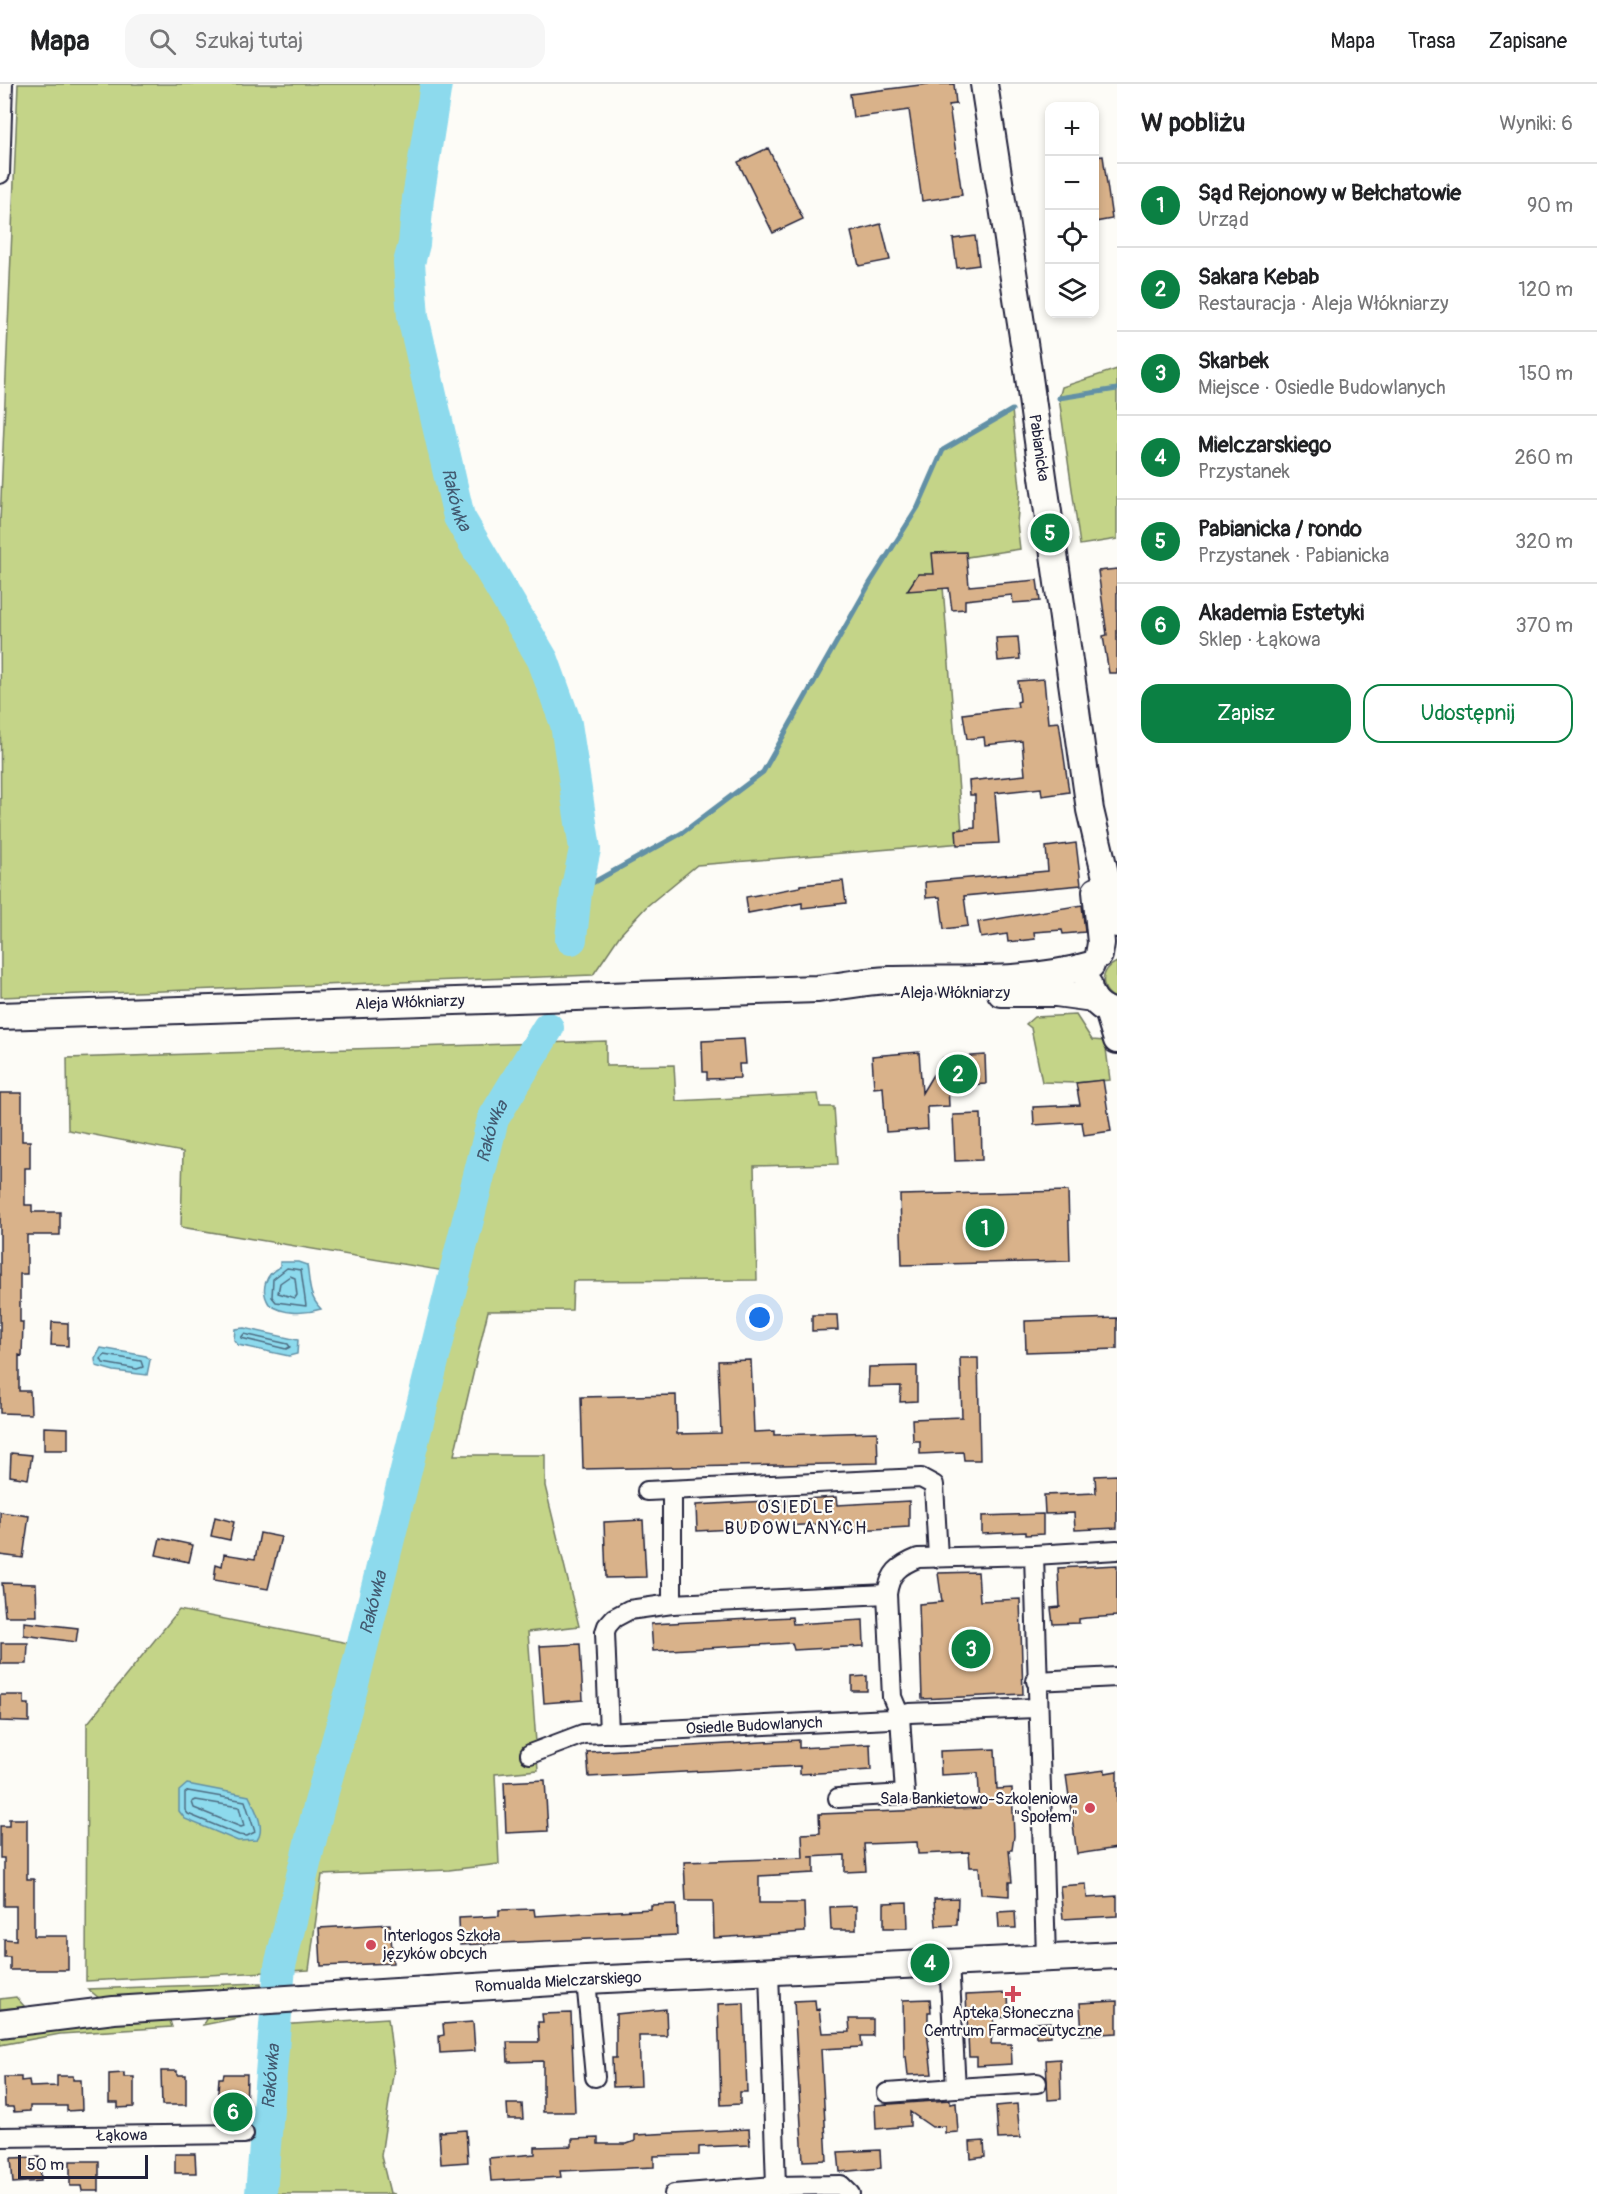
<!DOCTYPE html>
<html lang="pl">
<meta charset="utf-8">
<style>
body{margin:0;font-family:Pangolin,sans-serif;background:#f6f6f6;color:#202124}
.controls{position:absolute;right:18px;top:18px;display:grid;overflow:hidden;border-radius:12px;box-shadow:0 3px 9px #0003}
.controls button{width:54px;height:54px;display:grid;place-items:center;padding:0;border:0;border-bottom:2px solid #e0e0e0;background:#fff;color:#202124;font:30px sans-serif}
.scale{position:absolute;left:18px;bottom:15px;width:130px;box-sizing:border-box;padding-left:6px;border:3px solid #22223b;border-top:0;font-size:16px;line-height:21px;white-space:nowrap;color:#22223b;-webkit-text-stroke:4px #fdfcf7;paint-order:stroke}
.you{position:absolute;left:760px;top:1234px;width:21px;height:21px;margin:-15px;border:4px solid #fff;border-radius:50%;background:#1a73e8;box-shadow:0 0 0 9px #1a73e833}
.badge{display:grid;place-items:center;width:39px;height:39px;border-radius:50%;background:#0b8043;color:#fff;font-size:20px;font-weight:700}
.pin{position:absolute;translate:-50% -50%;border:3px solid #fff;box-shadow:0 2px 6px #0006}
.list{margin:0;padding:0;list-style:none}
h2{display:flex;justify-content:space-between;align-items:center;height:78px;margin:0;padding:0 24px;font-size:26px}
h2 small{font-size:20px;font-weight:400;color:#757577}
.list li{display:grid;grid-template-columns:39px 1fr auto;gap:18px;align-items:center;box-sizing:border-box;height:84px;padding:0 24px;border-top:2px solid #e0e0e0}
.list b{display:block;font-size:22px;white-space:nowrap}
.list p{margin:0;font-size:20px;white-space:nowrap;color:#757577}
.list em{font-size:20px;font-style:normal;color:#757577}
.actions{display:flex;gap:12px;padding:18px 24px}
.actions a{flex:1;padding:14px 0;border:2px solid #0b8043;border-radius:18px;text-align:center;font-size:21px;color:#0b8043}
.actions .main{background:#0b8043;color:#fff}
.icon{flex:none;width:33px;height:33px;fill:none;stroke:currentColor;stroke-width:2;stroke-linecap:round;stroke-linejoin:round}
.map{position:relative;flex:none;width:1117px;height:2110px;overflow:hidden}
header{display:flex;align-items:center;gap:36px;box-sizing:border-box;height:84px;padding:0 30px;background:#fff;border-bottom:2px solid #e0e0e0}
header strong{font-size:28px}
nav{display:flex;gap:33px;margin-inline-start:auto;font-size:21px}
.search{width:420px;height:54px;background:#f6f6f6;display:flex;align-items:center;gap:15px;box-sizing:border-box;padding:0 21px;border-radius:18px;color:#757577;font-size:22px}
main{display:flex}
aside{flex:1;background:#fff}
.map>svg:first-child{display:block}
.green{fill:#c4d488;stroke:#737b62;stroke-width:1.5}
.water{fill:#8ddaed;stroke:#6290a6;stroke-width:1.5}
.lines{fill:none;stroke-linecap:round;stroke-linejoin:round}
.shore{stroke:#4d6c82;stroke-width:1.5}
.stream{stroke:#6290a6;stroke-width:5}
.river{stroke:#8ddaed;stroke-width:32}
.building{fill:#d9b28a;stroke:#22223b;stroke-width:1.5}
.street-casing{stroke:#22223b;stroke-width:22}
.secondary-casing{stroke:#22223b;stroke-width:30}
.street{stroke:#fdfcf7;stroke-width:18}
.secondary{stroke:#fdfcf7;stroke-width:26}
.poi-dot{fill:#d1495b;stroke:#fdfcf7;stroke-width:2}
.labels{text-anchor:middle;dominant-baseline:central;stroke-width:4.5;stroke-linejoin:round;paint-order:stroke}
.street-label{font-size:16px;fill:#22223b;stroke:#fdfcf7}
.poi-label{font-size:16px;fill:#22223b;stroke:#fdfcf7;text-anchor:end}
.water-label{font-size:18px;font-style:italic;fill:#425970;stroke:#fdfcf7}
.neighbourhood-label{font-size:18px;letter-spacing:1.5px;fill:#22223b;stroke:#fdfcf7}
</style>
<header>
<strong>Mapa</strong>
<div class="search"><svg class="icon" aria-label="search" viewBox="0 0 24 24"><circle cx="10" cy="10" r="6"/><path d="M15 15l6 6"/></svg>Szukaj tutaj</div>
<nav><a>Mapa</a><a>Trasa</a><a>Zapisane</a></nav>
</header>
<main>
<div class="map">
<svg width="1117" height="2110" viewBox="0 0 1117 2110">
<rect width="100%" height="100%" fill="#fdfcf7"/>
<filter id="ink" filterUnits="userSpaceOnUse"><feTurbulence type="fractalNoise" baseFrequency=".0167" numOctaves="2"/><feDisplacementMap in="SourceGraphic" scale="12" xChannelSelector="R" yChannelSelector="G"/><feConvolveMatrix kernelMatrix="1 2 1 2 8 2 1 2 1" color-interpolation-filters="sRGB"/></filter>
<g filter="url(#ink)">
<!-- green -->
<path class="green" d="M18 0H436L418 114 414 160 409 179 413 233 459 433 543 576 566 640 585 765 576 808 682 749 763 688 870 499 918 423 943 366 1012 326 1020 404 1017 439 1020 465 941 477 963 759 697 781 647 822 620 851 593 891 1 913 0 438Z
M1117 285V455L1080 461 1059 314 1062 303Z
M1117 878V915C1099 907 1099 886 1117 878Z
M1076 931 1092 956 1105 957 1110 996 1076 999 1042 998 1031 944 1026 940 1034 933Z
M606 957V982L674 981 676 1017 818 1010 820 1023H834L838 1080 754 1082 757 1196 573 1197 572 1226 488 1227 454 1371H545V1402L579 1542 528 1548 538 1686 495 1690 499 1780 449 1786 322 1791 309 1886 86 1897 87 1640 179 1526 358 1561 451 1188 181 1143 183 1068 68 1046 67 974Z
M261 1899V1905L99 1914 88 1905Z
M16 1913 25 1923 0 1925V1915Z
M258 1930 203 1941 207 1933Z
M169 1934 172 1943 60 1950 0 1961V1952L59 1942Z
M388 1934 394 1984 381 2072 390 2109 395 2110H250L262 1942Z"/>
<!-- water -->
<path class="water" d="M280 1178H298L307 1181C310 1198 308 1212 321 1225 305 1230 283 1231 269 1220 260 1206 265 1190 280 1183Z
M244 1244 298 1256 297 1270 289 1272 238 1261 234 1256 235 1245Z
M101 1264 146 1272 150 1276 147 1291 114 1287 96 1282 95 1275Z
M187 1700 249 1712C255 1725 266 1744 257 1756L238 1757 185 1735 179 1727V1707Z"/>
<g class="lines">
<!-- shore -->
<path class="shore" d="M287 1184 301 1186 306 1222 276 1218 272 1213 273 1195Z
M290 1192 295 1194 297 1211 295 1214 278 1209 280 1199Z
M244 1250 288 1260 290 1263 286 1265 241 1254Z
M105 1271 141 1277 143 1283 137 1285 103 1279 101 1275Z
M188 1707 245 1717 255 1748 247 1752 239 1751 188 1730 185 1726V1709Z
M196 1716 239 1723 244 1742 241 1743 194 1724 192 1718Z"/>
<!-- stream -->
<path class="stream" d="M1059 314 1117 305
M576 808 682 749 763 688 870 499 918 423 943 366 1012 326"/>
<!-- river -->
<g class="river">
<path id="s1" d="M436 0 418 114 414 160 409 179 413 233 459 433 543 576 566 640 585 765 576 808 571 855"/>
<path id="s2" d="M261 2110 280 1882 319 1722 352 1604 493 1035 548 944"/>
</g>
</g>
<!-- building -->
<path class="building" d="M928 0H954L956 20 949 21 962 111 922 117 909 26 853 34 850 10Z
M768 64 803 135 773 149 738 78Z
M1103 72 1112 135 1095 138V73Z
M881 140 890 176 859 182 851 148Z
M975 152 979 181 957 184 953 155Z
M966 468 969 502 1037 496 1040 517 1013 519 1012 511 965 516V525L952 526 949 504 907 507 918 490H934L932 469Z
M1117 485V589H1109L1103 552 1107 551 1098 487Z
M1018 553 1020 575 998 577 996 554Z
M1044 595 1048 639 1059 638 1069 708 1042 712 1041 704 995 709 999 759 957 761 956 746 975 744V711H970L969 697 1025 691 1022 657 985 661 984 653 967 655 963 630 1018 623 1017 618 1020 617 1018 597Z
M1076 759 1081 801 964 812 968 842 944 845 940 813 926 814 925 798 1048 787 1046 763Z
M843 797 846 819 802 824V819L748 829 746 813 800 803V801Z
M1082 821 1085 848 1063 850 1062 846 1034 848 1035 855 1008 858 1007 850 981 854 978 838Z
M744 955 746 980H739L740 994 707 995V988H703L702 957Z
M919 968 922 1009 943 974 985 971 986 1000 948 1002 949 1022 927 1023 928 1045 886 1048 883 1003 874 1004 872 972Z
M1103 996 1111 1047 1084 1051 1082 1038 1034 1041 1033 1023 1080 1021 1076 999Z
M0 1009H22V1057H30V1084H25V1121H32V1128H60V1151H27V1190H20V1238H23L22 1272 19 1271V1307H30L31 1330 0 1329Z
M981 1030 982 1076 955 1077 953 1031Z
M1068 1107 1070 1177 902 1181 900 1111Z
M812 1231H837L838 1246 812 1247Z
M1117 1234V1265L1026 1268 1025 1237Z
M52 1238 68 1239V1262L51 1261Z
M960 1274H978L980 1376H964L963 1368 920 1370V1357H913L912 1335 962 1333Z
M751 1276 754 1348 774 1347V1351L877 1348 878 1379 583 1385 581 1313 676 1311 677 1350 721 1349 718 1277Z
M917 1282V1317L900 1318 901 1302 868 1303 869 1283Z
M44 1343 68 1344V1366H44Z
M11 1369 32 1371 28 1395 10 1392Z
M1117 1391V1444L1075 1446 1074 1429 1045 1430 1044 1411 1096 1409 1095 1392Z
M836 1413 837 1421 909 1417V1443L839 1447 838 1439 697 1447 696 1421Z
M0 1428 29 1432 23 1474 0 1471Z
M1043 1430V1450L1026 1451V1448L982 1450V1432Z
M215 1433 234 1438 230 1456 211 1452Z
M643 1436 646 1493 606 1494 604 1438Z
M260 1449 281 1453 268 1505 214 1496 216 1480 222 1482 224 1470 255 1475Z
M160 1454 193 1461 189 1478 156 1471Z
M1117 1481V1532L1086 1534 1079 1535V1539L1053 1540 1051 1524 1060 1523 1058 1484Z
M978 1488 980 1517 1020 1515 1023 1610 922 1615 919 1520 942 1518 938 1489Z
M2 1499 36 1500 37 1532H5Z
M792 1533 793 1540 863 1536 864 1562 794 1566 792 1559 653 1567 651 1540Z
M24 1538 78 1544 76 1558 24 1551Z
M1 1559H28L27 1580H1Z
M580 1560 583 1616 544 1619 540 1562Z
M867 1592V1607H852V1593Z
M0 1611H24V1620H29V1638L0 1637Z
M799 1656V1664L870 1660 871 1686 800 1690V1682L589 1693 587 1668Z
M995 1665 997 1705 1012 1704 1014 1752 1012 1766H1009L1012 1798H1009V1812L981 1810 979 1783H970L969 1768 918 1770 917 1758 864 1760 866 1787 845 1788V1771L809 1773H814V1789L759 1792V1819H804L805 1848 714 1854 713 1817H686L684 1778 803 1774 802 1750 820 1749 819 1730 980 1724 978 1689 941 1691 940 1667Z
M1105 1686V1689L1117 1687V1764L1077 1770 1066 1691Z
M545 1696 548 1747 506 1749 504 1698Z
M9 1735H27V1795H34V1852H68V1886H10V1873H4V1855L16 1856V1822H4V1774H0V1742H9Z
M1086 1800 1087 1814 1117 1812V1832L1063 1835 1060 1802Z
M958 1814 957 1841 936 1842 934 1815Z
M907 1818 908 1844H884V1819Z
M676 1820 677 1851 460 1861 459 1834 499 1832V1826L534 1825 535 1832 651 1825V1821Z
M856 1822V1846H831L830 1823Z
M1015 1827 1016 1844H999L998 1828Z
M390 1840 393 1879 321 1882 319 1844Z
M1008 1909 1009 1933 994 1934 991 1960H1011L1012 1980 977 1982V1973H969L966 1911Z
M930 1915 931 1928H928V1939H926L932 1990 908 1991 906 1972 904 1973 903 1916Z
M815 1916 816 1926 819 1925 822 1949 850 1948 849 1935H873V1952H861L862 1963 821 1965 827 2076 803 2077 794 1917Z
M1117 1917V1949L1082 1951 1080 1919Z
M744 1919 747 2008H740V2020L721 2021 718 1920Z
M666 1925 667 1952H639L641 2002 613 2003 612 1974H616V1930Z
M571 1929 575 2028H543V1977L508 1978 507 1958H539L538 1938H543L542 1930Z
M473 1938 475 1967 440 1969 439 1952 444 1951 443 1940Z
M1050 1938 1051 1952 1036 1953 1035 1939Z
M1060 1975 1061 2015 1048 2016 1046 1976Z
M161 1987H177V1991H186V2021H162Z
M124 1989V1993H134V2023L118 2024V2019H109V1990Z
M224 1990H247L246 2032 216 2033 219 1994H223Z
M57 1992H73V1996H81L82 2026 67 2027V2022H30V2027L14 2028 13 2023H5L4 1993H21V1997L29 1996 30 2003 57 2002Z
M950 2016V2020L956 2019 958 2048 945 2049V2042L932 2043 910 2028V2042L876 2045 875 2021Z
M507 2020H522L523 2035H508Z
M1017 2020 1020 2054 998 2055 996 2022Z
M749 2045 750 2061 699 2063V2071L654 2072V2083L560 2087 561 2093 491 2097 489 2074 535 2070V2063L572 2062V2055L598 2054V2060H627L635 2057V2051Z
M466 2046 468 2078 441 2080 439 2048Z
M984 2057 985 2073 971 2075 970 2058Z
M880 2066 881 2084 840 2088 838 2068Z
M175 2070H195L196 2089H175Z
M40 2073 41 2097 13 2099 11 2074Z
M70 2077H99V2107H82L81 2102H70Z"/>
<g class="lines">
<defs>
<g id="street">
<path d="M0 90 3 0"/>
<path d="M647 1407 921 1394 934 1401 938 1473"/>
<path d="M1034 1471 1117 1466"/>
<path d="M672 1520 887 1510"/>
<path d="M1036 1597 1117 1593"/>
<path d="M609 1649 605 1548 607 1542 614 1534 629 1526 672 1520V1406"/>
<path id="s3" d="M530 1670 583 1650 890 1635 909 1629 1037 1624"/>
<path d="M838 1714 905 1710 900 1632 892 1613 887 1510C890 1489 898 1482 918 1474L1034 1471 1046 1873"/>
<path d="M949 1878 956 2004 1037 1999"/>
<path d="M769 1887 776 2102 841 2101 850 2110"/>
<path d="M586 1896 595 1993"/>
<path d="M887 2009 956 2004"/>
<path id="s4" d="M0 2053 244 2050"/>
<path d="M674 2110 776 2102"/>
</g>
<g id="secondary">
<path id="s5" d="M984 0 1026 272 1090 726 1117 840"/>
<path d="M1096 807 1101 859 1099 871"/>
<path d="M1088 900C1090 916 1102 926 1117 929"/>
<path d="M1001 909H1056L1093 914"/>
<path d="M1108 927 1117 956"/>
<path id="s6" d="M0 932 817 905C842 902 866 897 890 896 956 894 1027 900 1091 881"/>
<path id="s7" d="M0 1940 114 1926 586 1896 1117 1871"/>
</g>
</defs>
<!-- street casing -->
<use href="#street" class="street-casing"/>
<!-- secondary casing -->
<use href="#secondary" class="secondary-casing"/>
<!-- street -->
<use href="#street" class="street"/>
<!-- secondary -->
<use href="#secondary" class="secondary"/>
</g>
</g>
<!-- markers -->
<g class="poi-dot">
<circle cx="1090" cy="1724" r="6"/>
<circle cx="371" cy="1861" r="6"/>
<path d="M1010 1901h6v6h6v6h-6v6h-6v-6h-6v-6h6z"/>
</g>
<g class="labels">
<!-- street labels -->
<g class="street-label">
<text stroke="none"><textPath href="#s5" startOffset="368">Pabianicka</textPath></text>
<text x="955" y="909">Aleja Włókniarzy</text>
<text stroke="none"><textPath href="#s6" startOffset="410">Aleja Włókniarzy</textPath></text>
<text stroke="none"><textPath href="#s3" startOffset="228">Osiedle Budowlanych</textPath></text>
<text stroke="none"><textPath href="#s7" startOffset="560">Romualda Mielczarskiego</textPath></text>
<text stroke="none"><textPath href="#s4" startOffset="122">Łąkowa</textPath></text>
</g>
<!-- poi labels -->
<g class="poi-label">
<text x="1078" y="1715">Sala Bankietowo-Szkoleniowa<tspan x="1078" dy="18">"Społem"</tspan></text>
<text x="383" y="1852" text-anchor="start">Interlogos Szkoła<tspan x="383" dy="18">języków obcych</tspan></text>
<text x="1013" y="1929" text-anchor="middle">Apteka Słoneczna<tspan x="1013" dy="18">Centrum Farmaceutyczne</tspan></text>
</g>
<!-- water labels -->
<g class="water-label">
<text stroke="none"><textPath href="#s1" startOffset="423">Rakówka</textPath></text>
<text stroke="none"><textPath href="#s2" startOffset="1090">Rakówka</textPath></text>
<text stroke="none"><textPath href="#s2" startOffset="604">Rakówka</textPath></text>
<text stroke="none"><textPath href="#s2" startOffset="118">Rakówka</textPath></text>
</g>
<!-- neighbourhood labels -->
<g class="neighbourhood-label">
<text x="796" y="1423">OSIEDLE<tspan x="796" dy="21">BUDOWLANYCH</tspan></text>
</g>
</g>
</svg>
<div class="controls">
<button>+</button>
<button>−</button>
<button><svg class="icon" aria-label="locate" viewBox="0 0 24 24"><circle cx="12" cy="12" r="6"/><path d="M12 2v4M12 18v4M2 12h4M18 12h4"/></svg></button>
<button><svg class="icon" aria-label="layers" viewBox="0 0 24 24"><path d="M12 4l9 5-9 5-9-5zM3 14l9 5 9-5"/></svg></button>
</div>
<div class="scale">50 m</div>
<div class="you"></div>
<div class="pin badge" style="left:985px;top:1144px">1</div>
<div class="pin badge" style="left:958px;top:990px">2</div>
<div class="pin badge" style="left:971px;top:1565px">3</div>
<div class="pin badge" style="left:930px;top:1879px">4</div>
<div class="pin badge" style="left:1050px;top:449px">5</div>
<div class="pin badge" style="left:233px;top:2028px">6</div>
</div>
<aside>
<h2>W pobliżu<small>Wyniki: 6</small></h2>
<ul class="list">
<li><span class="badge">1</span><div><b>Sąd Rejonowy w Bełchatowie</b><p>Urząd</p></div><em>90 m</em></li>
<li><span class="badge">2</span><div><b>Sakara Kebab</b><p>Restauracja · Aleja Włókniarzy</p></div><em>120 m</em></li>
<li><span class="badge">3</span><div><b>Skarbek</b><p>Miejsce · Osiedle Budowlanych</p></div><em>150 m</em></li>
<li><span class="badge">4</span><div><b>Mielczarskiego</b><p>Przystanek</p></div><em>260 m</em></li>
<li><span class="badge">5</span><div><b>Pabianicka / rondo</b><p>Przystanek · Pabianicka</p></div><em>320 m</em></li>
<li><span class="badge">6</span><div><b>Akademia Estetyki</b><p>Sklep · Łąkowa</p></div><em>370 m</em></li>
</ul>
<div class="actions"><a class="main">Zapisz</a><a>Udostępnij</a></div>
</aside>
</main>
